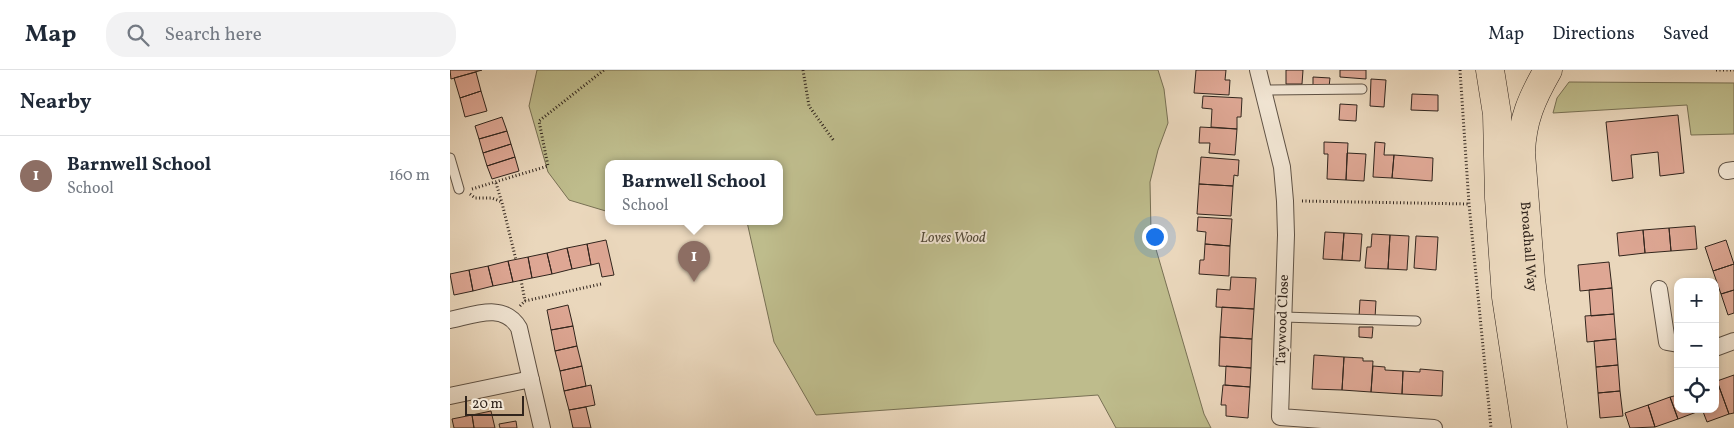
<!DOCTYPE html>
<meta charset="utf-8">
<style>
body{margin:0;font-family:Vollkorn,serif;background:#f2f2f3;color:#1f2937}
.controls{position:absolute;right:15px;bottom:15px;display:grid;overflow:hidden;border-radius:10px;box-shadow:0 2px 8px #0003}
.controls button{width:45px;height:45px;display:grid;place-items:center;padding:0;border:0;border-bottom:1px solid #e0e1e3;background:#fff;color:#1f2937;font:25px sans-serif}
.scale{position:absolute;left:15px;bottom:12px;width:59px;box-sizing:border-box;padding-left:5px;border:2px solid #31251d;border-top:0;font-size:14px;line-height:18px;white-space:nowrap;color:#31251d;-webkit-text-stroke:4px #f1e5d3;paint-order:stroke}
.you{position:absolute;left:704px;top:166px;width:18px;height:18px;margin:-12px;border:4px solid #fff;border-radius:50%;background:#1a73e8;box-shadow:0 0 0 8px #1a73e833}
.badge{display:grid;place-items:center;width:32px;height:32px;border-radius:50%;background:#8f2418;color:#fff;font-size:16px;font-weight:700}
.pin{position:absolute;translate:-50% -41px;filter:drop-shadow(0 1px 2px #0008)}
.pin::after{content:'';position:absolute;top:26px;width:18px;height:15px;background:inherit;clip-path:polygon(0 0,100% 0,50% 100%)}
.popup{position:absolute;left:155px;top:90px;width:178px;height:65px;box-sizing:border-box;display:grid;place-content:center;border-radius:10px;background:#fff;filter:drop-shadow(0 1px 4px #0005);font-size:16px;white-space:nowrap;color:#747a83}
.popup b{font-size:19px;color:#1f2937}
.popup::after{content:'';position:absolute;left:50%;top:100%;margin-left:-10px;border:10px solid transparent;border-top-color:#fff}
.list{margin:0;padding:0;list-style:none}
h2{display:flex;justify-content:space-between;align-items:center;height:65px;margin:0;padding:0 20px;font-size:21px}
h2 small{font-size:16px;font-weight:400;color:#747a83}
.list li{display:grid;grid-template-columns:32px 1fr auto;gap:15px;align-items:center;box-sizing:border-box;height:80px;padding:0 20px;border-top:1px solid #e0e1e3}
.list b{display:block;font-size:19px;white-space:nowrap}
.list p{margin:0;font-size:16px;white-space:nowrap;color:#747a83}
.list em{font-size:16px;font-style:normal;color:#747a83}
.icon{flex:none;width:28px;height:28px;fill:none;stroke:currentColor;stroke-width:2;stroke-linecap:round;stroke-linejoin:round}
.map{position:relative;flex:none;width:1284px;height:358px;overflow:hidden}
header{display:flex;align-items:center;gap:30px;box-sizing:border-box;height:70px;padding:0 25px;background:#fff;border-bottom:1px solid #e0e1e3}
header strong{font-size:24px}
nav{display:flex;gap:28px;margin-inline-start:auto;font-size:18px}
.search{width:350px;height:45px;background:#f2f2f3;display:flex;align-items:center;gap:12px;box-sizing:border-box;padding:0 18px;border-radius:20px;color:#747a83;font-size:19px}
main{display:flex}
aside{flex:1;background:#fff}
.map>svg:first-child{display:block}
.green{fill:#bebc8c;stroke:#787054}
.building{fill:#dea794;stroke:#31251d}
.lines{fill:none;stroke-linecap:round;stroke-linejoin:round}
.lane-casing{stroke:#5f5245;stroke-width:11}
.street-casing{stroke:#5f5245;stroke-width:18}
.highway-casing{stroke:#31251d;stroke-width:29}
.path{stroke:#31251d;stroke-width:3;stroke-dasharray:1 2.5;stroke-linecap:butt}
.lane{stroke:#f1e5d3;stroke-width:9}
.street{stroke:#f1e5d3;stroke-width:16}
.highway{stroke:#ead7bc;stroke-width:28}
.labels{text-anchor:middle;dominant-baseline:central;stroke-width:4;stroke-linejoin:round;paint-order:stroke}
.park-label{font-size:14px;font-style:italic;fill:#544b39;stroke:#f1e5d3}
.street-label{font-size:14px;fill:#31251d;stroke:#f1e5d3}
</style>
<header>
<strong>Map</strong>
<div class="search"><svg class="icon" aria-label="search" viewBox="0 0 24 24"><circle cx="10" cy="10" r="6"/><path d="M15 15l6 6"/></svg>Search here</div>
<nav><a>Map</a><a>Directions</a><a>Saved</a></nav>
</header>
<main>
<aside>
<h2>Nearby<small></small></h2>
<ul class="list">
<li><span class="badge" style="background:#8d6e63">1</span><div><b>Barnwell School</b><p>School</p></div><em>160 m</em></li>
</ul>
</aside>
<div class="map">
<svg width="1284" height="358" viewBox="0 0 1284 358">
<rect width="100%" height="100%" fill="#ead7bc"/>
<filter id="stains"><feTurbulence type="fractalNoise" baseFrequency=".004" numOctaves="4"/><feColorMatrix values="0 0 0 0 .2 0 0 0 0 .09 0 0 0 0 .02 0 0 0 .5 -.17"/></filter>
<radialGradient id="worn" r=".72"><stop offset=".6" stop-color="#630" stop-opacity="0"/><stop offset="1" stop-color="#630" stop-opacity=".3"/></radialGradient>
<!-- green -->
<path class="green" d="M87 0H708L714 19 718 53 708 80 700 112 701 162 754 344 761 358H666L648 325 366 345 324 272 297 152 284 151H329V93H159V142L119 130 98 102 79 36Z
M1119 12 1284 13V64L1241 65 1237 35 1103 43 1107 28Z"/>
<!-- building -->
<path class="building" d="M0 0H32L1 9Z
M746 0H776L775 10H780L779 25 744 23Z
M836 0H853L852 14H836Z
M890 0H916V9L890 7Z
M26 2 31 21 10 28 4 8Z
M863 7 880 8 879 17 863 16Z
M921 9 936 10 934 37 920 36Z
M31 21 37 41 15 47 10 28Z
M962 24 988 25V41L961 40Z
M753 26 792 28 791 47H787V59L761 57 762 39 752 38Z
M890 34 907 35 906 51 889 50Z
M1228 45 1234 103 1210 106 1208 82 1181 85 1183 108 1162 111 1156 52Z
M52 47 57 61 29 69 25 56Z
M750 57 787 59 785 85 759 83 760 73H749Z
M57 61 61 74 33 83 29 69Z
M874 72 898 73 896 110 877 109 878 84H874Z
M925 72 935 73 934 85H944L942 108 923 107Z
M61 74 65 87 37 96 33 83Z
M897 83 916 84 914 111 896 110Z
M944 85 983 88 982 111 942 108Z
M65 87 69 101 42 109 37 96Z
M751 87 789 90 788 106 784 105 783 116 749 114Z
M749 114 783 116 781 146 747 144Z
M748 147 782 149 780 176 755 174 756 162 747 161Z
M1245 156 1247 179 1221 181 1219 158Z
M1219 158 1221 181 1195 183 1193 160Z
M1193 160 1195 183 1169 186 1167 163Z
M875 162 894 163 892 190 873 189Z
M894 163 912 164 910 191 892 190Z
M922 164 940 165 938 199 915 198 917 177H921Z
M940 165 959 166 957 200 938 199Z
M966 166 988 167 986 200 964 198Z
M156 170 164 205 152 207 149 193 141 195 137 174Z
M1276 170 1284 194 1263 201 1255 177Z
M137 174 141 195 122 199 117 178Z
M755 174 780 176 779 206 749 204 750 190H754Z
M117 178 122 199 102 204 97 183Z
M97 183 102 204 82 208 78 187Z
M78 187 82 208 63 212 58 191Z
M58 191 63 212 43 216 38 196Z
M1159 192 1162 218 1130 221 1128 195Z
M1284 194V220L1271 224 1263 201Z
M38 196 43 216 23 221 19 200Z
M19 200 23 221 4 225 0 204Z
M781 207 806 208 804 239 766 237 767 219 780 220Z
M1162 218 1164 244 1141 246 1139 220Z
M1284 220V243L1278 245 1271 224Z
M910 230 926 231 925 248 909 247Z
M118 235 123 256 101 260 97 240Z
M772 237 804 239 802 269 770 267Z
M1164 244 1166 269 1137 272 1135 246Z
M123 256 127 276 105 281 101 260Z
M909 257H923L922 268 909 267Z
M770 267 802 269 801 298 769 296Z
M1166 269 1168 295 1146 297 1144 271Z
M127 276 132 296 110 301 105 281Z
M864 285 894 287 892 320 862 319Z
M894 287 913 288V291H923L921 322 892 320Z
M1168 295 1170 321 1148 323 1146 297Z
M132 296 136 316 114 321 110 301Z
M776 296 801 298 800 317 775 315Z
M923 296 935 297V300L953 301 952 324 921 322Z
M970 299 993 301 992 326 952 324 953 301 970 302Z
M1284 305V343L1279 344 1267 311Z
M1265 311H1267L1279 344 1257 352 1252 339H1265Z
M141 315 145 335 119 340 114 321Z
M773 315 800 317 798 348 776 346V335H771Z
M1170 321 1173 346 1150 348 1148 323Z
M1228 325V339L1252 340 1228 349 1220 327Z
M1220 327 1228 349 1205 357 1198 335Z
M1198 335 1205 357 1180 358 1175 343Z
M136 337 141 358H123L119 340Z
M41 341 45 358H24L22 345Z
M22 345 24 358H4L2 349Z
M66 351 67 358H50L49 354Z"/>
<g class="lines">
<defs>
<path id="lane" d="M813 20 912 19
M0 88 9 119
M833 247 966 251"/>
<path id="street" d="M808 0 832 97 835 131 836 165 830 347 984 358
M1277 101 1284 100
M1209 219 1217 272 1228 274
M0 250C24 245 54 232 69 258L92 358
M1265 278 1284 271
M0 326 81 309"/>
<g id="highway">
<path d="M1040 0 1047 44 1049 128 1056 227 1076 358"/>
<path id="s1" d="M1098 0C1082 28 1072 50 1071 83L1081 210 1103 358"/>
</g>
</defs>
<!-- lane casing -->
<use href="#lane" class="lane-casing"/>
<!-- street casing -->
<use href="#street" class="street-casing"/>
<!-- highway casing -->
<use href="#highway" class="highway-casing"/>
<!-- path -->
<path class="path" d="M353 0 359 36 384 71
M1010 0 1019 134 1041 358
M1266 0H1284
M46 113 52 133 66 190
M22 119 98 96 89 51 154 0
M20 124 25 128H42L52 132
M852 131 1019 134
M71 210 75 231
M70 236 75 231 151 214"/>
<!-- lane -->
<use href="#lane" class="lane"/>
<!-- street -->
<use href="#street" class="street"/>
<!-- highway -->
<use href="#highway" class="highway"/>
</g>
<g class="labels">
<!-- park labels -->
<g class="park-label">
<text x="503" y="168">Loves Wood</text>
</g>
<!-- street labels -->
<g class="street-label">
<text stroke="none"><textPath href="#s1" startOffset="182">Broadhall Way</textPath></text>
<text transform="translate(833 250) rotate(-88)">Taywood Close</text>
</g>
</g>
<rect width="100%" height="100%" filter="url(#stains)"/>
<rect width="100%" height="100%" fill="url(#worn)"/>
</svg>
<div class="controls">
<button>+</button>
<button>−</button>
<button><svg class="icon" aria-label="locate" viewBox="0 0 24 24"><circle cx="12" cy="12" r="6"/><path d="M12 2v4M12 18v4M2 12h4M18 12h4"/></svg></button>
</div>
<div class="scale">20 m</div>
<div class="you"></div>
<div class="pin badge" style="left:244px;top:212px;background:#8d6e63">1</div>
<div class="popup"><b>Barnwell School</b>School</div>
</div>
</main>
